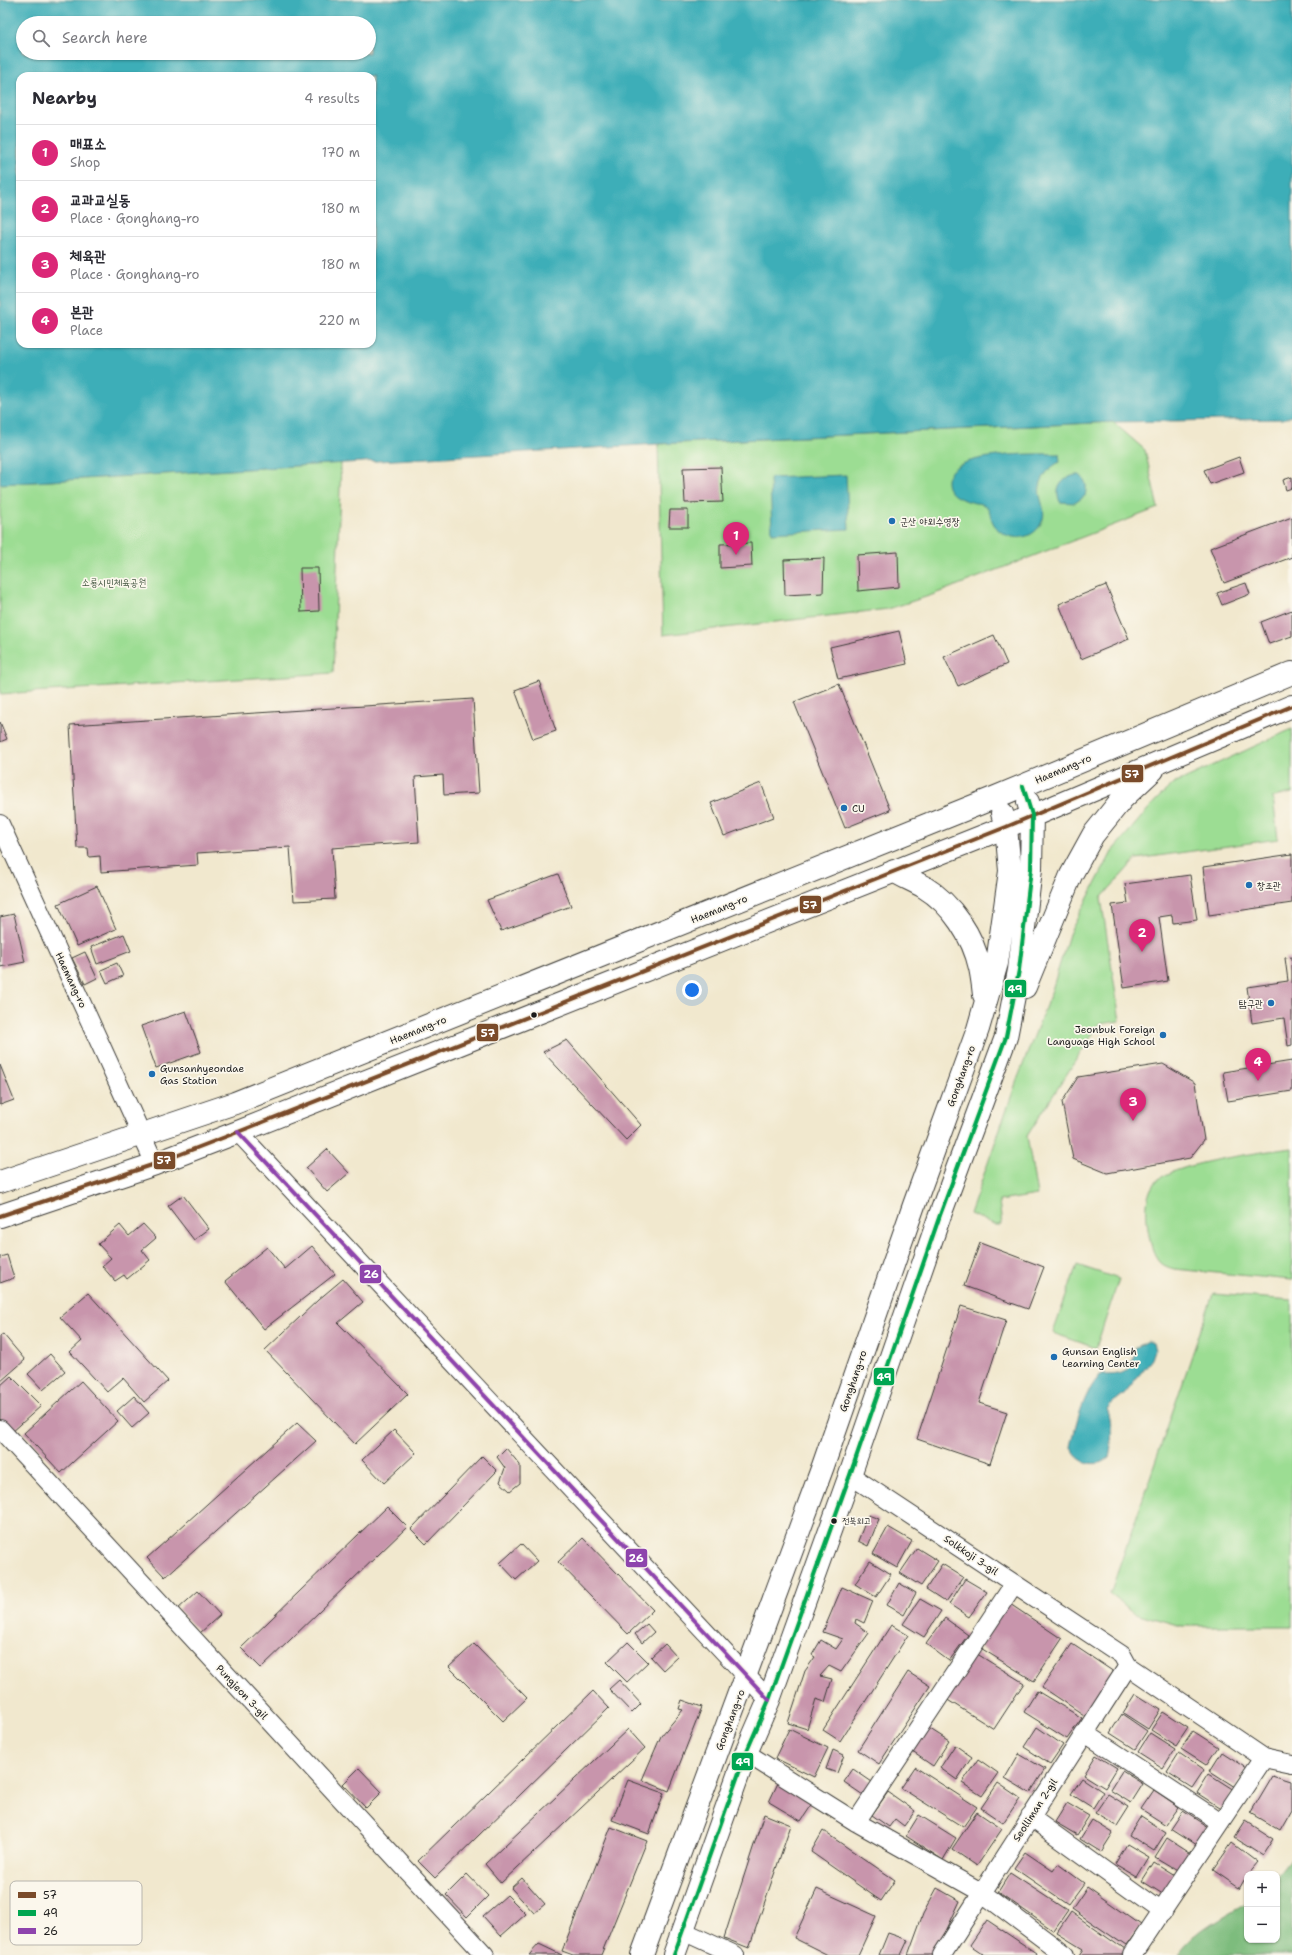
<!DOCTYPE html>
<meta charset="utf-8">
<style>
body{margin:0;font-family:"Shantell Sans","Poor Story",sans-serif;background:#f2f2f3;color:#2b2b33}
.controls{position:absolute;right:12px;bottom:12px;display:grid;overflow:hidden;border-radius:8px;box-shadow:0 1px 3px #0004}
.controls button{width:36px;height:36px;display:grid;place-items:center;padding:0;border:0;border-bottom:1px solid #e1e1e2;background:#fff;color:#2b2b33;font:20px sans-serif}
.you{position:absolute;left:692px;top:990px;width:14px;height:14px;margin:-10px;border:3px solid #fff;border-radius:50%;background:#1a73e8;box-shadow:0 0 0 6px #1a73e833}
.badge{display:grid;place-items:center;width:26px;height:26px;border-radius:50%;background:#db2777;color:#fff;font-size:13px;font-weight:700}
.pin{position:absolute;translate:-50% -33px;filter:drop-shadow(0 1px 2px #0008)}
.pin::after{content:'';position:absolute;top:21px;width:14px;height:12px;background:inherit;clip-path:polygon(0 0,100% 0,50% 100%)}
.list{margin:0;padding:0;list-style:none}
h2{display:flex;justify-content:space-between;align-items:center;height:52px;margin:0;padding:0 16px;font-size:17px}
h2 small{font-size:13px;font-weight:400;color:#7c7c81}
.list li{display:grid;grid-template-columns:26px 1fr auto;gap:12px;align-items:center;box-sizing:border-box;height:56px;padding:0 16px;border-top:1px solid #e1e1e2}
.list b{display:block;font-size:15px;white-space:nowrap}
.list p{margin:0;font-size:13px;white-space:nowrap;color:#7c7c81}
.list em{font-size:13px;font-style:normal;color:#7c7c81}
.icon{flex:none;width:22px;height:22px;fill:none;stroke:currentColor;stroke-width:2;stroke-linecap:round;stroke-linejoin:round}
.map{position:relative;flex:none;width:1292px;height:1955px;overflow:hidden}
.search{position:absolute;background:#fff;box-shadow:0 1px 3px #0004;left:16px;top:16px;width:360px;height:44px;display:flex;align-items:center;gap:10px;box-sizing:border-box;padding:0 14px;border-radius:22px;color:#7c7c81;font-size:15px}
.panel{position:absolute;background:#fff;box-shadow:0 1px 3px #0004;left:16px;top:72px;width:360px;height:276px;border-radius:12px}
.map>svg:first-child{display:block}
.green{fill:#9cdd93;stroke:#5c7c58}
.forest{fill:#7dbc7d;stroke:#4c6c4c}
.water{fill:#3daeb8;stroke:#2c656a;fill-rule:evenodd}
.building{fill:#c895ac}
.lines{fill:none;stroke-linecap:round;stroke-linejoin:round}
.street-casing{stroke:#3c3b37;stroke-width:20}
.primary-casing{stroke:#3c3b37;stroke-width:24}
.street{stroke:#fff;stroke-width:18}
.primary{stroke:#fff;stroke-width:22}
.bus-1-casing{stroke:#fbf7ec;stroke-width:7}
.bus-2-casing{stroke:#fbf7ec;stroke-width:7}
.bus-3-casing{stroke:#fbf7ec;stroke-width:7}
.bus-1{stroke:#7a4b2a;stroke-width:4}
.bus-2{stroke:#00a651;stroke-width:4}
.bus-3{stroke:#8e44ad;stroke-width:4}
.poi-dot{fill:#1f6fb2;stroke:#fbf7ec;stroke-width:1.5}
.bus-dot{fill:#1c1c1c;stroke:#fbf7ec;stroke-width:1.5}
.labels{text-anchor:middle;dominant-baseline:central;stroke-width:3.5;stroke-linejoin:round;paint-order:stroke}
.bus-label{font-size:9px;fill:#1c1c1c;stroke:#fbf7ec;text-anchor:start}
.poi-label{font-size:10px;fill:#1c1c1c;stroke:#fbf7ec;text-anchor:start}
.park-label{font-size:10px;fill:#425640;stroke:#fbf7ec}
.street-label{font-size:10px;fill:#1c1c1c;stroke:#fbf7ec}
.key{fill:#fbf7ec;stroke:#b8b5ae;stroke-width:1}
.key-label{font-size:11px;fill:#1c1c1c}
.line-badge{stroke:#fbf7ec;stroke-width:1.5}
.badge-label{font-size:11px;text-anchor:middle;font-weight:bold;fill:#fff}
</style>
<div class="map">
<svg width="1292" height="1955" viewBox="0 0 1292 1955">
<rect width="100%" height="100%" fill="#fbf7ec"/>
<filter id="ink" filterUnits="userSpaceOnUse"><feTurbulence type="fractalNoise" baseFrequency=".025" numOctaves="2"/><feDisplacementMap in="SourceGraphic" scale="8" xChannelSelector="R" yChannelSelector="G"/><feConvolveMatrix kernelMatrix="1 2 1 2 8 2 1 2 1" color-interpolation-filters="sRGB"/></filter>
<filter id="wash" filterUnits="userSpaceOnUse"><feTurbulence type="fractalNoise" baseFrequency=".012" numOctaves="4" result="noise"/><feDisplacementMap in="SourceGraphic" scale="16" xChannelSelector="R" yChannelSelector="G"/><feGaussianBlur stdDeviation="0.9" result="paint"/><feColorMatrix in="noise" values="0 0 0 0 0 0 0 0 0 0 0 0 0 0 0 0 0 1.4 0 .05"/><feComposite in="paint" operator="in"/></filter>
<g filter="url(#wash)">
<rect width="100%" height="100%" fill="#f1e8ce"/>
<!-- green -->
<path class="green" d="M1113 422 1145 450 1158 508 932 595 888 609 663 635 658 444Z
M341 463 333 673 0 694V484Z
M1292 729V793L1273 797 1278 839 1136 859 1101 898 1120 1021 1099 1024 1027 1136 1037 1195 999 1201 1002 1225H996L970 1214 1017 1080 1052 990 1069 934 1113 850 1156 800 1173 784Z
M1292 1148V1280L1174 1269C1170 1268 1164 1266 1161 1263 1152 1255 1150 1240 1148 1230 1146 1215 1145 1198 1153 1185 1166 1163 1265 1152 1292 1148Z
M1077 1265 1119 1279 1096 1348 1053 1333Z
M1213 1294 1292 1300V1626H1181L1135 1613 1110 1594Z"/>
<!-- forest -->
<path class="forest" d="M1292 1856V1955H1178C1196 1930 1221 1919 1247 1903V1940H1277V1875Z"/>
<!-- water -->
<path class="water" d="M0 0H1292V416L1283 419 1113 422 658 444 0 484ZM23 23H369V53H23ZM20 76H372V344H20Z
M1059 454 1060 462C1048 467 1037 482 1040 496 1043 508 1047 515 1039 527 1028 542 1005 540 995 526 991 521 991 515 988 509 986 505 980 503 975 503 963 500 947 496 947 481 948 451 1037 454 1059 454Z
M846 475 849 529 772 533 770 478Z
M1075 475H1080C1087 482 1087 487 1085 496L1075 503 1060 502C1054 489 1061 479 1075 475Z
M1148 1341 1153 1343 1155 1350 1152 1359 1124 1394 1110 1405 1107 1409C1113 1421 1112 1446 1109 1458 1095 1469 1077 1463 1071 1447 1076 1423 1083 1394 1100 1375 1112 1374 1125 1377 1131 1364 1134 1359 1134 1353 1135 1348Z"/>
<g id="blocks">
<!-- building -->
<path class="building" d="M1239 457 1244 472 1210 484 1204 470Z
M721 467 723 502 685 503 683 468Z
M1292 477V488L1286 490 1283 480Z
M670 510H688V527H669Z
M1292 517V557L1224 583 1210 548Z
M751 543 752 566 720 568V544Z
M898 552 899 587 858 591 857 555Z
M824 558 823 593 785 595 784 560Z
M300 568H318L319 611 301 612Z
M1246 583 1250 594 1222 605 1217 593Z
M1106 585 1129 639 1081 659 1059 604Z
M1292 610V636L1269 644 1261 622Z
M899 631 907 664 838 679 830 647Z
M994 635 1007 664 958 686 944 657Z
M539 681 556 731 533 739 515 690Z
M839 684 890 810 845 828 794 702Z
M473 699 479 793 444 795 443 775 415 777 419 842 332 848 335 899 294 901 290 847 197 853 198 865 101 872 100 856 89 857 88 848H77L70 725Z
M0 722 7 739 0 742Z
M761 783 774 817 724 836 711 803Z
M1292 854V903L1209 915 1203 867Z
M558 874 571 906 501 931 487 900Z
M1190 875 1197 920 1173 923 1172 915 1159 917 1168 981 1124 988 1112 905 1128 903 1125 884Z
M97 886 116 929 77 946 58 904Z
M14 914 25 962 0 967V917Z
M124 934 131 951 97 964 91 947Z
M85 952 97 978 85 984 72 958Z
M1292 957V1045L1288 1046 1284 1018 1252 1023 1247 987 1288 981 1285 958Z
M117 963 123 976 107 983 101 970Z
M186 1011 201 1052 156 1068 141 1026Z
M567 1040 641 1125 626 1140 543 1052Z
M1292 1061V1091L1228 1101 1223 1072Z
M1163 1064 1195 1083 1204 1140 1190 1158 1107 1173 1073 1159 1062 1102 1078 1077Z
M0 1065 14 1100 0 1105Z
M327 1149 349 1173 327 1192 306 1168Z
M183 1195 209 1229 194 1240 168 1206Z
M143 1224 156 1238 142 1250 150 1260 127 1279 124 1275 115 1281 102 1266 111 1258 98 1244 120 1225 129 1236Z
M980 1243 1044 1267 1028 1309 964 1286Z
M312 1246 335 1274 264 1329 225 1281 267 1247 285 1269Z
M7 1255 14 1278 0 1283V1257Z
M343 1279 363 1302 338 1323 408 1394 355 1444 265 1350 318 1300Z
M88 1293 168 1381 144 1402 123 1378 107 1392 70 1352 82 1341 60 1317Z
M961 1306 1006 1320 979 1403 1007 1412 990 1464 917 1439Z
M3 1334 25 1360 0 1382V1336Z
M50 1354 65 1371 43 1390 28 1374Z
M11 1376 41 1406 11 1433 0 1420V1386Z
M81 1381 118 1421 61 1473 24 1433Z
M134 1396 149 1413 132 1428 117 1411Z
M297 1423 316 1441 165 1577 147 1558Z
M394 1430 416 1453 384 1483 362 1460Z
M506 1448 520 1465V1483L510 1491 500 1482 505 1468 497 1457Z
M482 1456 497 1471 426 1544 411 1529Z
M387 1507 407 1527 261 1668 241 1648Z
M868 1515 879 1519 868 1546 858 1541Z
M888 1527 912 1541 897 1568 873 1554Z
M583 1538 653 1610 628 1634 558 1562Z
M521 1544 537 1561 516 1580 500 1563Z
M917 1548 938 1561 921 1586 900 1573Z
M870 1561 891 1574 876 1597 855 1584Z
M942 1564 963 1577 946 1602 926 1589Z
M965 1579 987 1592 969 1617 949 1604Z
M899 1583 916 1593 904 1615 887 1605Z
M842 1587 873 1601 864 1623 856 1619 855 1623 869 1633 841 1672 829 1666 820 1676 832 1679 825 1702 816 1699 807 1729 788 1723 805 1671 815 1657 812 1655 821 1640 836 1649 843 1639 823 1632Z
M198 1591 220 1615 200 1633 178 1609Z
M920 1599 941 1611 924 1637 903 1624Z
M1007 1602 1062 1639 1034 1681 979 1647Z
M945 1618 968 1635 949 1661 926 1644Z
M647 1624 654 1632 642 1643 635 1634Z
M891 1625 908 1635 840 1741 823 1730Z
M628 1642 648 1662 627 1682 607 1662Z
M474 1644 527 1698 503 1721 449 1667Z
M665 1644 677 1657 663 1670 651 1657Z
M1072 1644 1117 1674 1087 1717 1042 1687Z
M974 1652 1024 1683 994 1729 946 1699Z
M908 1672 930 1686 879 1764 858 1750Z
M619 1680 641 1704 632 1713 609 1689Z
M593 1691 609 1708 435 1878 418 1861Z
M1037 1691 1082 1718 1067 1739 1024 1712Z
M1135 1694 1160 1710 1148 1729 1123 1713Z
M682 1700 702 1707 669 1791 642 1780 661 1736 683 1710 679 1709Z
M1163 1712 1188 1728 1176 1746 1151 1730Z
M1122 1714 1147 1731 1135 1749 1110 1733Z
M927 1727 949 1741 933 1766 911 1751Z
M1037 1727 1063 1745 1050 1764 1024 1747Z
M628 1729 645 1748 501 1883 485 1864Z
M789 1729 828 1748 814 1777 775 1758Z
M1193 1731 1218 1747 1206 1765 1181 1749Z
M1150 1733 1175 1749 1163 1768 1138 1752Z
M955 1745 972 1757 957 1780 940 1768Z
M833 1750 844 1755 837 1773 826 1769Z
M1222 1752 1247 1768 1235 1787 1210 1771Z
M1179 1753 1204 1770 1192 1788 1167 1772Z
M1019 1754 1045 1769 1030 1793 1005 1778Z
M1096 1755 1117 1768 1105 1788 1084 1775Z
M978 1759 998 1773 982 1796 962 1783Z
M915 1767 977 1807 963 1827 901 1788Z
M359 1768 382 1792 366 1808 343 1784Z
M853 1769 872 1782 863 1795 844 1782Z
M1122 1771 1143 1784 1131 1803 1110 1790Z
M1209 1774 1234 1790 1222 1809 1197 1793Z
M1273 1776 1292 1782V1809L1280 1830 1251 1813Z
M1082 1778 1103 1792 1093 1808 1071 1794Z
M628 1780 664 1793 649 1834 612 1820Z
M778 1783 813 1803 801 1821 769 1802Z
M998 1783 1020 1798 1003 1823 981 1808Z
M1154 1790 1179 1807 1166 1825 1141 1809Z
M888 1792 915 1811 904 1826 895 1819 889 1827 872 1815Z
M1108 1794 1129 1807 1117 1826 1095 1813Z
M1067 1803 1089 1816 1077 1835 1055 1822Z
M1183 1811 1208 1827 1196 1845 1171 1829Z
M977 1812 1002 1829 977 1866 952 1849Z
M764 1814 791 1825 749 1948 724 1938Z
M919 1815 956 1838 943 1860 906 1836Z
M1141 1816 1166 1832 1154 1851 1129 1835Z
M1092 1820 1113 1833 1101 1852 1080 1839Z
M1246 1821 1274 1839 1263 1856 1235 1838Z
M611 1827 647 1841 601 1955H573L562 1951Z
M823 1831 895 1880 881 1901 811 1852Z
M1167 1838 1192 1854 1180 1872 1155 1857Z
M1232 1843 1257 1862 1247 1874 1239 1888 1213 1870Z
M1127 1844 1149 1857 1137 1877 1115 1864Z
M1025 1852 1053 1871 1058 1864 1084 1883 1068 1905 1014 1868Z
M1154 1862 1178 1877 1166 1896 1142 1881Z
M1010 1873 1068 1911 1054 1931 998 1892Z
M467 1874 488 1896 467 1917 446 1895Z
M522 1878 545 1904 534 1913 511 1888Z
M1087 1887 1141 1925 1126 1946 1072 1909Z
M937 1888 960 1901 935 1955H908L923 1914Z
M817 1889 876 1916 858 1955H828L794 1938Z
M507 1895 526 1914 501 1936 483 1916Z
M1071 1912 1125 1950 1122 1955H1079L1083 1949 1057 1933Z
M987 1920 1036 1953 1035 1955H985L970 1945Z
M888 1933 908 1940 901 1955H879Z
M539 1944 562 1955H529Z"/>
</g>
</g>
<g filter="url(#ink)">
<use href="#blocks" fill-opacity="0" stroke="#3c3b37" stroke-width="1"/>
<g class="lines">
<defs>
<path id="street" d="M0 824 155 1164
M238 1132 769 1700
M0 1429 485 1955
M850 1475 1122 1655 1128 1666 1264 1758 1292 1764
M1085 1733 1220 1822
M746 1753 856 1822 981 1892 1065 1955
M1030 1817 1162 1912
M856 1822 1014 1584
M683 1931 735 1955
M942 1955 1128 1666
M1132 1955 1264 1758"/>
<path id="primary" d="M894 871C903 877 914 881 924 887 952 904 973 936 980 968 982 977 983 986 984 995
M1025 987 1071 875 1093 835 1122 799 1153 770
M0 1182 235 1103 996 797 1292 673
M0 1216 155 1164 238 1132 1006 827 1292 706
M642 1955 823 1466 914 1205 978 1029 997 963 1010 871 1006 827 1002 813
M674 1955 746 1753 769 1700 850 1475 940 1215 1006 1037 1019 970 1031 869 1032 815 1028 802"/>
</defs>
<!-- street casing -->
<use href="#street" class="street-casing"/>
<!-- primary casing -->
<use href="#primary" class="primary-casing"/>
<!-- street -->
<use href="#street" class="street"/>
<!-- primary -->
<use href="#primary" class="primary"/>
<defs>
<path id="bus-1" d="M0 1216 155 1164 238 1132 1006 827 1292 706"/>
<path id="bus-2" d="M674 1955 746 1753 769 1700 850 1475 940 1215 1006 1037 1019 970 1031 869 1032 815 1023 786"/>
<path id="bus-3" d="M238 1132 769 1700"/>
</defs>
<!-- bus-1 casing -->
<use href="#bus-1" class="bus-1-casing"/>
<!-- bus-2 casing -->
<use href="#bus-2" class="bus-2-casing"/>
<!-- bus-3 casing -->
<use href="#bus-3" class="bus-3-casing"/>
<!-- bus-1 -->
<use href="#bus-1" class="bus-1"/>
<!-- bus-2 -->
<use href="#bus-2" class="bus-2"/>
<!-- bus-3 -->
<use href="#bus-3" class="bus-3"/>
</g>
</g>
<!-- markers -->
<g class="poi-dot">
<circle cx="892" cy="521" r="4"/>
<circle cx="844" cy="808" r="4"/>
<circle cx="1249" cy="885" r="4"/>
<circle cx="1271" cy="1003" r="4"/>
<circle cx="1163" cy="1035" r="4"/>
<circle cx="152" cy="1074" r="4"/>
<circle cx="1054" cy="1357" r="4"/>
</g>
<g class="bus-dot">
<circle cx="534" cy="1015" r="3.5"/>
<circle cx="834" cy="1521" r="3.5"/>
</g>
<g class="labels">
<!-- bus labels -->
<g class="bus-label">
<text x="842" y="1521">전북외고</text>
</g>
<!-- poi labels -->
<g class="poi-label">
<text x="900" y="521">군산 야외수영장</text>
<text x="852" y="808">CU</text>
<text x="1257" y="885">창조관</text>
<text x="1263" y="1003" text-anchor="end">탐구관</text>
<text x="1155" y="1029" text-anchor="end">Jeonbuk Foreign<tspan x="1155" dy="12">Language High School</tspan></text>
<text x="160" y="1068">Gunsanhyeondae<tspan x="160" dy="12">Gas Station</tspan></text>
<text x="1062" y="1351">Gunsan English<tspan x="1062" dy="12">Learning Center</tspan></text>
</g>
<!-- park labels -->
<g class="park-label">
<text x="114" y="582">소룡시민체육공원</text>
</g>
<!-- street labels -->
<g class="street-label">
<text transform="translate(1063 769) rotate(-23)">Haemang-ro</text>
<text transform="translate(719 909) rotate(-22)">Haemang-ro</text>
<text transform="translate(71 980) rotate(65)">Haemang-ro</text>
<text transform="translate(418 1030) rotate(-22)">Haemang-ro</text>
<text transform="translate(961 1076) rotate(-70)">Gonghang-ro</text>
<text transform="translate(853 1381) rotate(-71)">Gonghang-ro</text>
<text transform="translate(971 1555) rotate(34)">Solkkoji 3-gil</text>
<text transform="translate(242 1692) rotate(47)">Pungjeon 3-gil</text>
<text transform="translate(730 1720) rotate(-69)">Gonghang-ro</text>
<text transform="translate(1035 1810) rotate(-57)">Seolliman 2-gil</text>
</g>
</g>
<!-- legend -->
<rect x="10" y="1881" width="132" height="64" rx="6" class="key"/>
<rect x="18" y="1892" width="18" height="6" fill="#7a4b2a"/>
<rect x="18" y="1910" width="18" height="6" fill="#00a651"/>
<rect x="18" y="1928" width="18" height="6" fill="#8e44ad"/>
<g class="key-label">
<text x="43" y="1899">57</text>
<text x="43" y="1917">49</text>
<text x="43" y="1935">26</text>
</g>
<g class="line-badge">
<rect x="1121" y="764" width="23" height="19" rx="4" fill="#7a4b2a"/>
<rect x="799" y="895" width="23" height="19" rx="4" fill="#7a4b2a"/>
<rect x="1004" y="979" width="23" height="19" rx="4" fill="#00a651"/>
<rect x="476" y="1023" width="23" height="19" rx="4" fill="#7a4b2a"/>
<rect x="153" y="1151" width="23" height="19" rx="4" fill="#7a4b2a"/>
<rect x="359" y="1264" width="23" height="20" rx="4" fill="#8e44ad"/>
<rect x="873" y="1367" width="22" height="19" rx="4" fill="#00a651"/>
<rect x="625" y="1548" width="23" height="20" rx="4" fill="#8e44ad"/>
<rect x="731" y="1752" width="23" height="19" rx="4" fill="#00a651"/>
</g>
<g class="badge-label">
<text x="1132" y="778">57</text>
<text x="810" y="909">57</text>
<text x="1015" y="993">49</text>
<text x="488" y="1037">57</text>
<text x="164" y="1164">57</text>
<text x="371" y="1278">26</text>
<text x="884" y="1381">49</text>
<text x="636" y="1562">26</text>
<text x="743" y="1766">49</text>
</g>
</svg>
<div class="controls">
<button>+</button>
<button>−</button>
</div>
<div class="you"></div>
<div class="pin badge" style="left:736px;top:555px">1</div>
<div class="pin badge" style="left:1142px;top:952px">2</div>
<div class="pin badge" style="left:1133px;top:1121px">3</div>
<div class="pin badge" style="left:1258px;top:1081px">4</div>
<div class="search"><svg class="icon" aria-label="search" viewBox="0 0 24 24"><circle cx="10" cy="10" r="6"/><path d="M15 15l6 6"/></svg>Search here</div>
<section class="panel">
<h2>Nearby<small>4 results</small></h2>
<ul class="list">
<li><span class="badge">1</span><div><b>매표소</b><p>Shop</p></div><em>170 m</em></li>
<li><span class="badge">2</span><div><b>교과교실동</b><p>Place · Gonghang-ro</p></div><em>180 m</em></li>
<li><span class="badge">3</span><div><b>체육관</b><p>Place · Gonghang-ro</p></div><em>180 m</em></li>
<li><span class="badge">4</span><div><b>본관</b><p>Place</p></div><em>220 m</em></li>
</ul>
</section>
</div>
